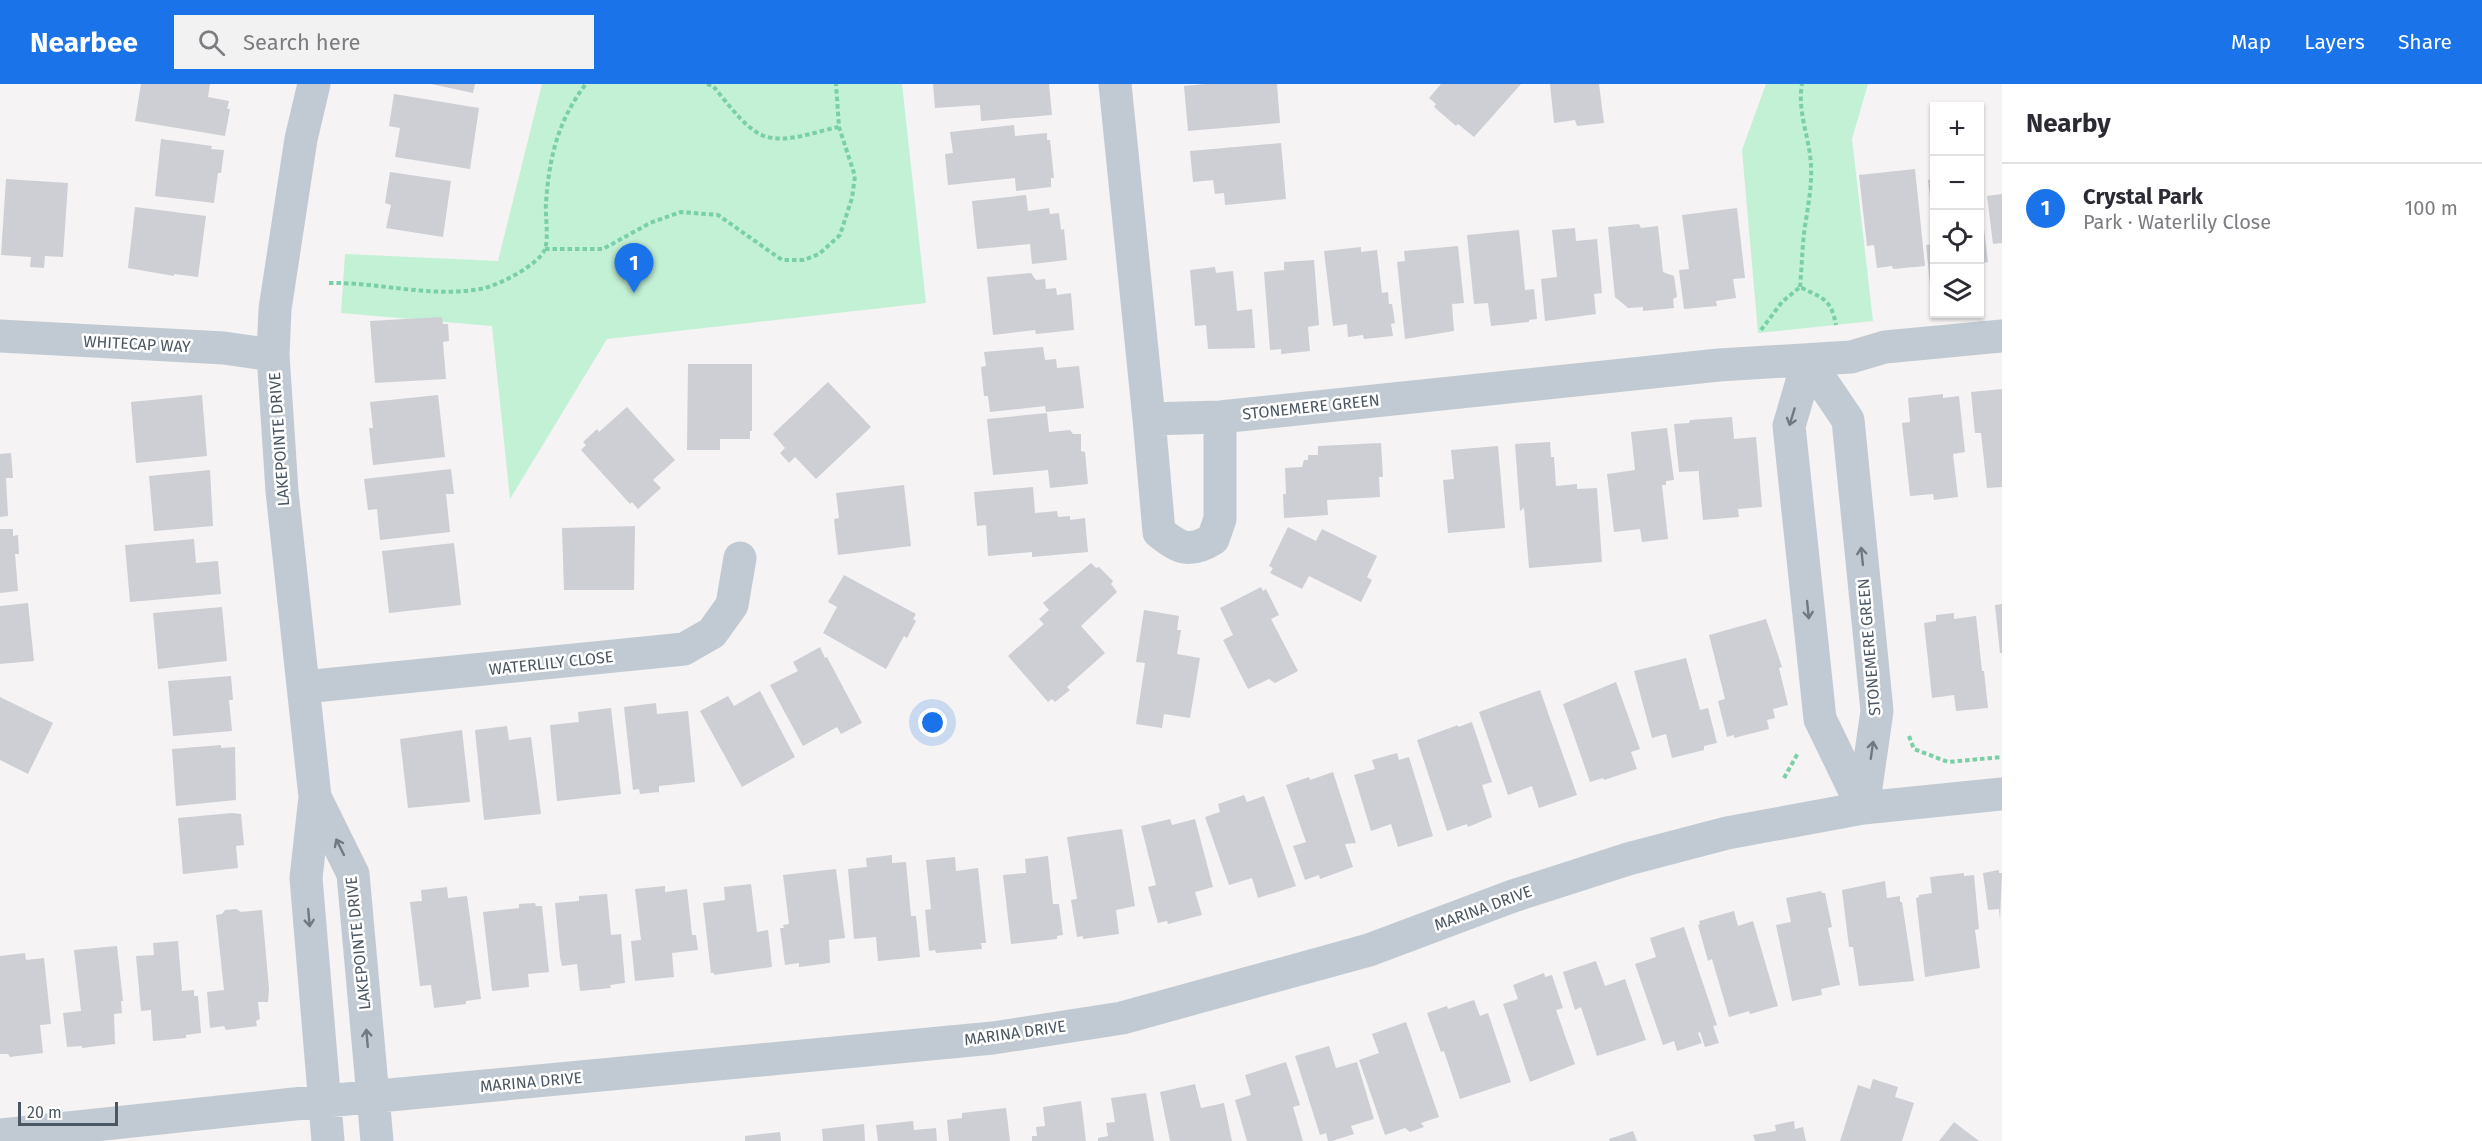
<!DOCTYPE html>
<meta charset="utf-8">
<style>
body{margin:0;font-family:"Fira Sans",sans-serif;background:#f2f2f3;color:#2b2b33}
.controls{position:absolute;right:18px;top:18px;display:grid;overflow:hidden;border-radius:0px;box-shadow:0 2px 4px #0004}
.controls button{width:54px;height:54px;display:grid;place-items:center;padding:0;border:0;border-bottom:2px solid #e1e1e2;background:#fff;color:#2b2b33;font:30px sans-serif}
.scale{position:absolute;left:18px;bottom:15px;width:100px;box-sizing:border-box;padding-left:6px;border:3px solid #4a5661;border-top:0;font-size:16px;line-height:21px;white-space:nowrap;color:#4a5661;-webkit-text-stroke:4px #fff;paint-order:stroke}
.you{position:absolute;left:933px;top:639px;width:21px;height:21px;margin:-15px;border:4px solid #fff;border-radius:50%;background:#1a73e8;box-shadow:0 0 0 9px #1a73e833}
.badge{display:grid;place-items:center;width:39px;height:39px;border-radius:50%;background:#1a73e8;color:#fff;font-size:20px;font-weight:700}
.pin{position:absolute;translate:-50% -50px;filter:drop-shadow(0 2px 3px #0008)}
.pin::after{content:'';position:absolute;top:32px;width:21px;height:18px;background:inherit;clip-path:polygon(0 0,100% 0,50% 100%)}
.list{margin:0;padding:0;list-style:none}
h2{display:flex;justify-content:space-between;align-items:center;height:78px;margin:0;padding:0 24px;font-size:26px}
h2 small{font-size:20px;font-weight:400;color:#7c7c81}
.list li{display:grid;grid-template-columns:39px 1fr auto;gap:18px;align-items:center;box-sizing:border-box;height:90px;padding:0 24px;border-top:2px solid #e1e1e2}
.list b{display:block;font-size:22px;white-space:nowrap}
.list p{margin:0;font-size:20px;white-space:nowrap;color:#7c7c81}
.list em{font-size:20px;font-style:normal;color:#7c7c81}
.icon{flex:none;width:33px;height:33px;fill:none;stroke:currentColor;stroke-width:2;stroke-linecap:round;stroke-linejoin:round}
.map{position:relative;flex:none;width:2002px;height:1057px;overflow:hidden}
header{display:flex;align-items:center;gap:36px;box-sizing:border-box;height:84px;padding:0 30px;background:#1a73e8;color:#fff}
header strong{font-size:28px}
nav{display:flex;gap:33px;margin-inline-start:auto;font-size:21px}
.search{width:420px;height:54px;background:#f2f2f3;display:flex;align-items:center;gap:15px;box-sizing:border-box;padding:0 21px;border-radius:0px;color:#7c7c81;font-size:22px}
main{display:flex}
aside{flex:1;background:#fff}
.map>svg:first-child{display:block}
.green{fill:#c3f1d5}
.building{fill:#cdcfd5}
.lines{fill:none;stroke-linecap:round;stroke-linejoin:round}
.path{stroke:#7ad0a6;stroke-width:4;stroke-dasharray:4.5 3;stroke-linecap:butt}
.street{stroke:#c1cad2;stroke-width:33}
.oneway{stroke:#6e7983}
.labels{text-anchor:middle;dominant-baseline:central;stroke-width:5;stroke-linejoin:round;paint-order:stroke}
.street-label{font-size:16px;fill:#4a5661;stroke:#fff}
</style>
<header>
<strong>Nearbee</strong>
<div class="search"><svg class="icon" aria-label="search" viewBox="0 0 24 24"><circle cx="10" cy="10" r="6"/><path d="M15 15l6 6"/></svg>Search here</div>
<nav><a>Map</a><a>Layers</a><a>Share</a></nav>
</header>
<main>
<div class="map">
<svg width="2002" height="1057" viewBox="0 0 2002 1057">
<rect width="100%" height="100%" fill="#f5f3f3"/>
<!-- green -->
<path class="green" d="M542 0H902L926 219 607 255 510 415 492 242 341 229 345 170 498 177Z
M1766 0H1868L1852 55 1873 237 1758 249 1742 66Z"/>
<!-- building -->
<path class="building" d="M141 0H210L208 13 229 17 227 25H230L225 52 135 37Z
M431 0H475L473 9Z
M933 0H1049L1052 31 981 37 980 21 935 24Z
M1205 0H1277L1280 39 1188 47 1184 2Z
M1441 0H1521L1474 53 1458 40 1456 42 1434 23 1436 20 1429 14Z
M1550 0H1599L1604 39 1577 42 1575 36 1554 39Z
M394 10 479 24 470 85 395 73 400 44 389 42Z
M1014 41 1015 52 1047 49V56H1050L1054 94H1051V103L1016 107 1015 94 948 101 945 70 953 69 950 48Z
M161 55 212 62 211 65 224 66 221 89H218L214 119 155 112Z
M1281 59 1286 115 1225 121 1224 109 1215 110 1213 96 1193 98 1190 67Z
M1915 85 1925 182 1893 185 1892 182 1877 184 1874 161 1867 162 1859 91Z
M390 88 451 97 443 153 386 144 391 121 385 119Z
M6 95 68 99 63 173 45 172 44 184 30 183 31 173 1 171Z
M1934 95V138H1933L1928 96Z
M2002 110V159L1993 160 1987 112Z
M1026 111 1028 127 1049 124 1050 130 1059 129 1061 146 1064 145 1067 176 1032 180 1030 160 977 165 972 117Z
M1980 112 1988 178 1980 179Z
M135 123 206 132 198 193 174 190V192L128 184Z
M1737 124 1745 194 1733 195 1736 214 1716 217 1717 222 1684 225 1679 186 1689 185 1682 131Z
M1639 140 1641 144 1658 142 1663 188 1674 192 1677 213 1673 215 1674 224 1643 227V223L1628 224 1615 213 1608 143Z
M1575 144 1576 157 1597 155 1602 209 1594 210 1596 230 1545 237 1541 195 1557 193 1552 146Z
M1519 146 1525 206 1534 205 1537 235 1529 236V238L1491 242 1488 219 1474 220 1467 151Z
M1934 160V199L1930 200 1926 161Z
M1458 162 1464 219 1452 220 1454 247 1405 255 1397 178 1405 177 1404 167Z
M1361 163V168L1377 166 1382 209 1388 208 1389 220H1392L1395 239 1391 240 1393 252 1364 255 1363 251 1348 253 1347 240 1333 242 1324 167Z
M1314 176 1319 241 1308 243 1310 267 1281 270V265L1270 266 1264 188 1284 186V178Z
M1215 183 1216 189 1233 187 1237 227 1252 225 1255 264 1208 265 1206 241 1195 242 1190 186Z
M1031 189 1036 196 1045 195 1046 205 1056 204 1057 211 1071 209 1074 246 1036 250 1035 246 993 251 987 193Z
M442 233 443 240H448L449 257 443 258 446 295 375 299 370 237Z
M1043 263 1045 276 1056 275 1057 284 1079 282 1084 324 1046 328 1045 322 990 328 988 312H984L981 283 986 282 984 268Z
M688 280H752V347H750V355H720V366H687Z
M828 298 871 343 816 395 795 373 789 379 780 369 785 364 773 350Z
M2002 305V403L1987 404 1981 349H1975L1971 308Z
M1943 310V314L1959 312 1965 368 1953 370 1958 413 1934 416 1933 410 1910 412 1902 339 1910 338 1908 314Z
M202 311 207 372 136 379 131 318Z
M438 311 445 373 373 381 369 344H373L370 318Z
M627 323 675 376 653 396 661 404 638 425 632 418 630 420 581 366 586 361 583 358 597 345 599 348Z
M1047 329 1049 348 1070 346 1073 350H1081V367L1085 368 1088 400 1050 404 1048 386 993 391 987 335Z
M1732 333 1734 355 1756 353 1762 423 1738 425 1739 433 1703 436 1698 382V387L1679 388 1674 340 1689 339 1690 336Z
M1667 344 1674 396 1666 397V401H1662L1668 455 1642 458 1640 445 1614 448 1607 390 1635 386 1631 348Z
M1550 358 1551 373H1554L1556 402 1577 400V405L1597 404 1602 478 1529 484 1524 424 1520 427 1515 360Z
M1381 359 1383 393H1379L1380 413 1327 416 1328 431 1284 434 1283 410H1286L1285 384 1302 383 1304 376H1308V371H1318V362Z
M1498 362 1505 444 1448 449 1443 396 1454 395 1451 366Z
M11 369 13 394H6L8 432 0 433V370Z
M451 385 454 410H446L450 448 380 456 377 425 368 426 364 395Z
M210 386 213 442 154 447 149 392Z
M904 401 911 462 838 471 834 435 839 434 836 409Z
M1033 403 1035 429 1057 427 1058 433 1070 432V436L1085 434 1088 468 1032 473V468L988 472 986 441 977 442 974 408Z
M635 442 634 506H564L562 444Z
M1288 443 1316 457 1322 445 1377 472 1367 493 1372 496 1361 518 1309 492 1302 505 1270 489 1273 484 1269 482Z
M0 445H13V452L18 451 19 470H15L18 507 0 509Z
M194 455 196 479 218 477 221 510 130 518 125 461Z
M454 459 461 521 389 529 382 467Z
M1091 479 1096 484 1099 483 1113 497 1111 500 1117 508 1081 542 1105 569 1067 603 1070 606 1055 618 1052 615 1048 618 1008 572 1044 540 1039 535 1049 526 1043 519Z
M844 491 916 530 913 535 916 537 907 554 904 552 886 585 823 549 837 523 828 518Z
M1261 503 1263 507 1266 505 1279 531 1271 535 1298 587 1275 599 1269 595 1248 605 1223 556 1233 551 1220 524Z
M28 519 34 577 0 580V522Z
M2002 520V569H2000L1995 521Z
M222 523 227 577 158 585 153 529Z
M1144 526 1179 532 1177 546H1181L1177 570 1200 574 1190 634 1164 630 1162 644 1136 640 1145 579 1136 578Z
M1954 529V535L1976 532 1982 587H1984L1988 624 1956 627 1954 611 1932 614 1924 539 1936 537V531Z
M1766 535 1782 583 1779 584 1788 621 1773 625 1775 634 1767 636 1769 645 1734 654V651L1727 653 1718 617 1725 615 1709 551Z
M820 563 825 574 827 573 862 639 841 650 837 643 803 662 770 601 798 587 793 578Z
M1686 574 1700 626 1708 624 1717 659 1704 662V666L1672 674 1666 650 1652 654 1634 587Z
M231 592 233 616H229L232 647 173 652 168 597Z
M1616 598 1640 665 1631 668 1637 685 1604 696 1603 694 1590 698 1563 620Z
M1540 606 1577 711 1539 724 1532 702 1508 711 1479 628Z
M760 607 795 673 742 703 700 627 728 612 734 622Z
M0 613 53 639 28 690 0 676Z
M656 619 657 630 688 627 695 698 659 702V708L640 710 639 705 633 706 624 623Z
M611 624 621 710 557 717 550 641 579 638 578 628Z
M1472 638 1492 698 1482 701 1492 733 1468 743 1467 740 1447 747 1417 656 1458 641V643Z
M507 642 509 656 531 653 541 730 484 736 475 646Z
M462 646 470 718 408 724 400 655Z
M221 661V664L235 663 236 716 176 722 172 665Z
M1397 669 1399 676 1409 673 1433 752 1398 763 1391 740 1371 747 1354 691 1375 685 1372 676Z
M1333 688 1356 759 1345 760 1353 783 1320 795 1319 791 1305 796 1293 762 1306 758 1286 701 1309 693 1310 696Z
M1244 711 1247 718 1264 712 1296 802 1258 814 1252 794 1229 801 1205 733 1220 728 1218 720Z
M232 729 241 730 244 761 236 762 238 784 183 790 178 734Z
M1170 735 1172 741 1195 735 1213 803 1195 808 1202 831 1168 840 1167 837 1158 839 1148 803 1156 801 1141 742Z
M1122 745 1135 822 1116 826 1119 850 1083 855V852L1077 853 1071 816 1077 815 1067 753Z
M892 771V779L906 778 911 832H916L920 873 878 877 876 853 854 855 848 785 867 783 866 774Z
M1048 772 1053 820H1059L1063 851 1057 852V855L1011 860 1003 791 1026 789 1025 775Z
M955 773 956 787 978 784 986 859H981L982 865 936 869 935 866 929 867 925 826 931 825 926 776Z
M836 785 845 854 829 856 830 879 799 883V879L785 881 780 844H784L783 841 789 840 783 791Z
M1999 786V789H2002L2000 836 1999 825 1988 826 1983 789Z
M1964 789V792L1974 791 1979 845 1975 846 1980 884 1925 893 1916 814 1919 813V811L1932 809 1930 793Z
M1885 797 1887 814 1900 812V818H1902L1914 897 1859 902 1853 863H1849L1842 806Z
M751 800 757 848 768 846 772 883 714 891V889H711L703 819 725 816 724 803Z
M665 802V808L687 805 692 851H696L698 866 672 869 674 893 635 897 631 857 641 856 635 805Z
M447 803 448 814 467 812 481 915 466 917V920L434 924 431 901 420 902 410 818 422 817 421 806Z
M1821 807 1822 809H1825L1832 843 1828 844 1840 901 1821 905 1822 911 1792 917 1776 841 1791 838 1786 814Z
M607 810 611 851 621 850 625 899 610 901 611 904 580 907 577 880 562 882 560 873 555 819 579 817V812Z
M535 819 536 822H542L549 888 528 890 529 903 492 907 483 828 519 824V820Z
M236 825 241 828 262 826 269 905 268 918H258L260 935 256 937 257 942 226 946 224 942 210 944 207 908 224 906 216 831 222 830 225 826Z
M1734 827 1738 842 1753 837 1778 922 1750 930 1749 927 1729 933 1712 875 1708 877 1698 841 1700 840 1699 837Z
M1684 843 1717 941 1713 942 1719 959 1705 963 1700 948 1698 949 1702 959 1677 967 1674 957 1663 961 1635 880 1656 873 1650 854Z
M178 857 182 907 194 906V912H198L201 949 186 951V954L153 957 151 926 141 927 136 872 154 871 153 859Z
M117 862 123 917H121L122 929 114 930 115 960 82 964V962L67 963 63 929 81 927 74 866Z
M25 869 26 876 44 874 51 940 40 941 43 969 10 973 8 970H0V872Z
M1596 877 1605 902 1625 895 1646 956 1597 972 1581 923 1575 926 1563 888Z
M1544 889 1545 893 1552 891 1563 924 1556 926 1575 980 1530 998 1503 920 1518 915 1513 901Z
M1474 916 1480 932 1488 929 1511 998 1460 1015 1444 967 1441 968 1427 929 1447 922 1448 925Z
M1406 938 1439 1033 1421 1039 1424 1043 1410 1048 1405 1044 1385 1051 1359 976 1379 969 1372 950Z
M1329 962 1336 984 1357 978 1374 1035 1351 1042 1354 1050 1332 1057H1328L1326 1049 1320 1051 1295 972Z
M1286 978 1300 1021 1293 1023 1303 1057H1247L1235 1016 1251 1011 1245 991Z
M1873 995 1898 1003 1895 1013 1914 1019 1902 1057H1840L1858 1001 1870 1005Z
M1195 1000 1201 1024 1224 1019 1232 1057H1170L1160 1008Z
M1146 1009 1154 1057H1098V1054L1108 1052 1106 1039 1115 1038 1111 1014Z
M1081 1017 1086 1057H1032V1052H1037L1036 1043 1045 1042 1043 1023Z
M1006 1024 1010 1057H949L947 1036 962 1034V1029Z
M913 1037 914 1046 936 1044 937 1057H878L876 1041Z
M1794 1037 1795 1045 1803 1043 1806 1057H1755L1753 1051 1776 1047 1775 1041Z
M1954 1038 1979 1057H1939Z
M864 1040 865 1057H823L822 1045Z
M1633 1047 1637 1057H1610L1609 1055Z
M780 1048 781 1057H745V1052Z"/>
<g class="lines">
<!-- path -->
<path class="path" d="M707 0 713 2C727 18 744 44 764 52 786 60 817 47 839 43
M545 165H603L650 139 681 128 718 131 782 176H804L819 170 840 151 852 114 855 92 839 43 836 0
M329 199C380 198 434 215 485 204 500 200 539 181 545 165 549 152 545 133 546 119 549 74 558 36 586 0
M1800 203C1802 183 1802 162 1805 142 1808 122 1812 103 1811 82 1810 54 1797 29 1802 0
M1761 246 1782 218 1800 203C1822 214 1831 214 1836 241
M1909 652 1914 665 1948 678 2002 673
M1784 694 1798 669"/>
<!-- street -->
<path class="street" d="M314 0 301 55 275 225 273 271 282 407 315 713 306 794 328 1057
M1115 0 1149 335 1220 333 1719 281 1851 273 1885 263 2002 252
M0 252 224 264 273 271
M1808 277 1848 336 1877 627 1863 724
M1808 277 1789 342 1820 635 1863 724
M1149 335 1159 448C1179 464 1189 470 1213 455L1220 435V333
M304 603 684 565 712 549 732 521 740 474
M315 713 353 790 377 1057
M0 1051 294 1020 993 954 1122 934 1369 866 1513 812 1628 775 1727 749 1863 724 2002 710"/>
</g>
<!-- one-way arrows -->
<defs><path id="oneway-shaft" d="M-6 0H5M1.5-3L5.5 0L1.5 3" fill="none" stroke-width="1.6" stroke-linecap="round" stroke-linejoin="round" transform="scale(1.5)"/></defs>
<g class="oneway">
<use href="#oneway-shaft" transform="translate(1792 333) rotate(107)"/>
<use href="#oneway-shaft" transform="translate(1862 472) rotate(-96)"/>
<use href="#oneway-shaft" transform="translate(1808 526) rotate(84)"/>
<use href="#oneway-shaft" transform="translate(1872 666) rotate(-82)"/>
<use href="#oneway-shaft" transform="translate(340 763) rotate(-116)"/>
<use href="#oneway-shaft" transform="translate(309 834) rotate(85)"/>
<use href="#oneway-shaft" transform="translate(367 954) rotate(-95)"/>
</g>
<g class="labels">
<!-- street labels -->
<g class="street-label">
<text transform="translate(137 260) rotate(3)">WHITECAP WAY</text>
<text transform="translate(1311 323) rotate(-6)">STONEMERE GREEN</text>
<text transform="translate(279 355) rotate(-94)">LAKEPOINTE DRIVE</text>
<text transform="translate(1869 563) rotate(-95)">STONEMERE GREEN</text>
<text transform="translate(551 579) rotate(-6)">WATERLILY CLOSE</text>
<text transform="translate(1483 824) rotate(-20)">MARINA DRIVE</text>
<text transform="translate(358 859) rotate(-96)">LAKEPOINTE DRIVE</text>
<text transform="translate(1015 949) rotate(-8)">MARINA DRIVE</text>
<text transform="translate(531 998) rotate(-5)">MARINA DRIVE</text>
</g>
</g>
</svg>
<div class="controls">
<button>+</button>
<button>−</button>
<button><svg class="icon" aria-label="locate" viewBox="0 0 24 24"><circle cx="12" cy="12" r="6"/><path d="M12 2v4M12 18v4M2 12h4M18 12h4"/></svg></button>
<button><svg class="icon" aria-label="layers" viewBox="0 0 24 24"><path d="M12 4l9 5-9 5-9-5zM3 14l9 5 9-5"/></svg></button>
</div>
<div class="scale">20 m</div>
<div class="you"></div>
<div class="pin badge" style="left:634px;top:209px">1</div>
</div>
<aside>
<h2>Nearby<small></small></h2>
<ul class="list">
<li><span class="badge">1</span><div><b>Crystal Park</b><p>Park · Waterlily Close</p></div><em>100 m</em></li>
</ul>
</aside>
</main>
